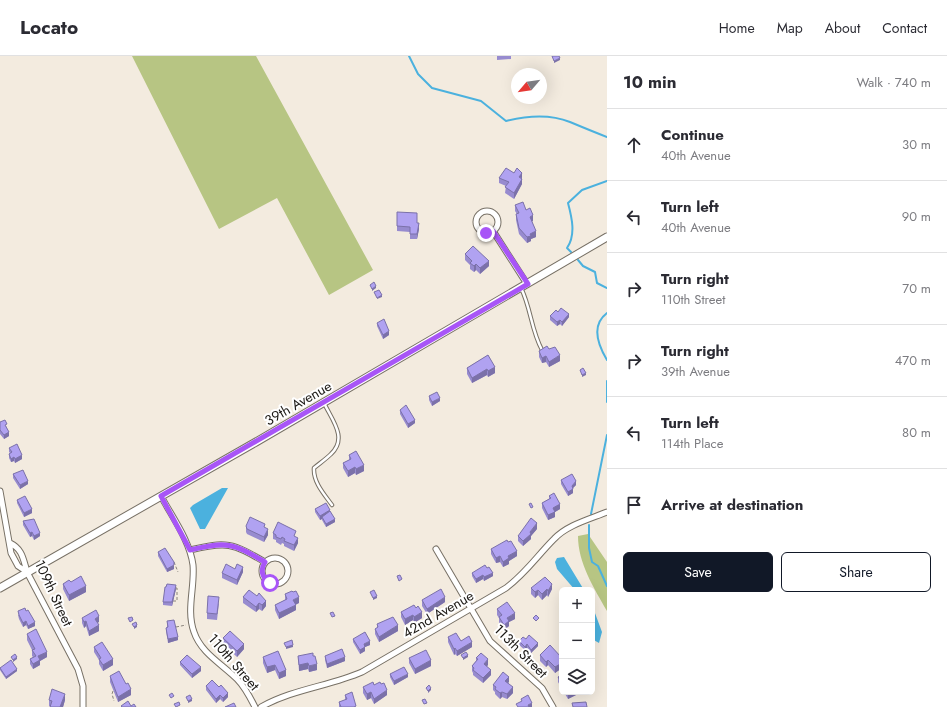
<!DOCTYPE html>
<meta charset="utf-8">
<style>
body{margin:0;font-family:Jost,sans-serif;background:#f2f2f3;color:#2b2b33}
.controls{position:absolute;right:12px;bottom:12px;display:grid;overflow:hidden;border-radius:6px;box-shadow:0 4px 16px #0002}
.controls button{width:36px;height:36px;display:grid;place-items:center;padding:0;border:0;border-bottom:1px solid #e1e1e2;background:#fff;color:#2b2b33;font:20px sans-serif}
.compass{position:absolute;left:511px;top:12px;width:36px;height:36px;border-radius:50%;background:#fff;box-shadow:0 4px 16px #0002;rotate:241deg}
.stop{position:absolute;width:12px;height:12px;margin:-9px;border:3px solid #a855f7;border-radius:50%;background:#fff}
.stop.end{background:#a855f7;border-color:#fff;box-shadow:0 1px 4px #0008}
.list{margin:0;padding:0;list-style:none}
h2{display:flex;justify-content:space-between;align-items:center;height:52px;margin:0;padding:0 16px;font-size:17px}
h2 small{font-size:13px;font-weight:400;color:#7c7c81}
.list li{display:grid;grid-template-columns:26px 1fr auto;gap:12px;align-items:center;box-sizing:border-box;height:72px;padding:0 16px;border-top:1px solid #e1e1e2}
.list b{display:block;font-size:15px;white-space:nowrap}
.list p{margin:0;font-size:13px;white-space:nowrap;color:#7c7c81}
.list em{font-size:13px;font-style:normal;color:#7c7c81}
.actions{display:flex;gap:8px;padding:12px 16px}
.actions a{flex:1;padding:9px 0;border:1px solid #111827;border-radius:6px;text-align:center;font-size:14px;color:#111827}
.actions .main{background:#111827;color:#fff}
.icon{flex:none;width:22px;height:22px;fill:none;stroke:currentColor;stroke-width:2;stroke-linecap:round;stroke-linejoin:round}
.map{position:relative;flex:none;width:607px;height:651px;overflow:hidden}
header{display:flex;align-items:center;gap:24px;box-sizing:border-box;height:56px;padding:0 20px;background:#fff;border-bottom:1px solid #e1e1e2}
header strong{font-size:19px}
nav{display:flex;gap:22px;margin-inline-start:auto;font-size:14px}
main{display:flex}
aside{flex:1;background:#fff}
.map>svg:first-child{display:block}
.green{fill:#b7c583}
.water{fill:#4bb1de}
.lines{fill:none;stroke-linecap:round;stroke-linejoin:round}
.stream{stroke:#4bb1de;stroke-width:2}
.lane-casing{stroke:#777065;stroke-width:4.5}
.street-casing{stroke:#777065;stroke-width:7}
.secondary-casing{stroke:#777065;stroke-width:9}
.path{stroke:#88827a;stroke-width:1;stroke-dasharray:3 2;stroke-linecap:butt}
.lane{stroke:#fff;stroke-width:2.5}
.street{stroke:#fff;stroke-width:5}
.secondary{stroke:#fff;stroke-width:7}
.wall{fill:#978bcf}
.shaded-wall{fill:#7b71a9}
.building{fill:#b0a2f1;stroke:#7b71a9}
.route{stroke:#a855f7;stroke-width:5}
.labels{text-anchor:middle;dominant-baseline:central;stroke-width:4;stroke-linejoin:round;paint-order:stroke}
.street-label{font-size:14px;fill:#1c1915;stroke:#fff}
</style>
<header>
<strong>Locato</strong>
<nav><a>Home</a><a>Map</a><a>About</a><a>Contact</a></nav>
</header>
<main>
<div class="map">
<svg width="607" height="651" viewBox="0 0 607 651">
<rect width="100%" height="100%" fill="#f3ebdf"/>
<!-- green -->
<path class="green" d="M132 0H256L373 214 329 239 277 142 219 173Z
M588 478 607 506V555C594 532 578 507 578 480Z"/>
<!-- water -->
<path class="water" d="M222 432H228L205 473H200L190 452 193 449Z
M564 501 584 534H575L557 513 555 506 557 502Z
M592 549 602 576 599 587 592 583Z"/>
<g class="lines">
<!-- stream -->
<path class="stream" d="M409 0 418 18 432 32 481 45 506 65C526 60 550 58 570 66 582 71 594 76 607 81
M571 196 567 192C576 179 572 162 568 147L582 134 607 125
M578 204 583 210 595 216 597 227 607 232
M607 257C591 269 598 289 607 304
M607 325V346
M591 458 607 379
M589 469V492L592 506 598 510 607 530"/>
<defs>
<path id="lane" d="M521 232C531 252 531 274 542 294
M324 347C332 364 348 382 331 398 326 403 320 407 314 412 313 426 324 438 332 449"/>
<path id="street" d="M476 166a11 11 0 1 1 22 0a11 11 0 1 1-22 0Z
M493 175 527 228
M0 435 11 497 18 510 27 516
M161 440C172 461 190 485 193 509 195 531 186 554 194 576 201 597 222 608 237 623 245 631 250 641 255 651
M10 487C24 494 23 505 28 518L78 613 83 630V651
M436 493 490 585 542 632 553 651
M190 494C227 485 232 487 265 506
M262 515a13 13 0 1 1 26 0a13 13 0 1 1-26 0Z
M261 651C293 633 330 630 362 616L506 532C526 517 537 500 554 483 567 469 590 463 607 456"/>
<path id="secondary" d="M0 532 256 386 607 181"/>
</defs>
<!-- lane casing -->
<use href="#lane" class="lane-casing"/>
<!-- street casing -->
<use href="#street" class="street-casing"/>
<!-- secondary casing -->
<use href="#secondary" class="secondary-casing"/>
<!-- path -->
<path class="path" d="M174 506 178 516
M173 545H177V532H176
M176 571 186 569
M113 635 112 638 114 645"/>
<!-- lane -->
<use href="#lane" class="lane"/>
<!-- street -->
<use href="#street" class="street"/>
<!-- secondary -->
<use href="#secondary" class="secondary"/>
</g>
<!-- wall -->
<path class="wall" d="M497 0H511V3L497 4Z
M514 117H522V128L514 143 505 137 506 130 499 127V122Z
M515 149 526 154 533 165H532L536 181 531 183V185L527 187 519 178 516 164V158H517L515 155Z
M417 167 419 173 417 183H410V176L397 175V170Z
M465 198 489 210 480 218 476 214 474 216 470 213V209L465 204Z
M558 256 569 261 562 270 560 268 557 270 550 264V260Z
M377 267 389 279 383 283 377 270Z
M539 295 560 305 549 311 546 306 542 307 539 301Z
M488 299 495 317 488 321 487 319 472 327 467 318V312Z
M429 340 440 345 432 350 429 344Z
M400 354 415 367 408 372 400 358Z
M0 366 7 371V372L9 380 4 383 0 378Z
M9 392 22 403 15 407 14 405 11 406 9 402V398L10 397 9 396Z
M349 399 364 415 356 419 355 417 348 421 343 412V407L349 404Z
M13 418 28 428 20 433 13 422Z
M561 424 576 429 573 432V437L568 440 561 428Z
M549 440 560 453 555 456V461L548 464 542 452V447L549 443Z
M17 444 32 457 24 461 17 447Z
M315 453 330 455 335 466 326 471 322 464V463L320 464 315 456Z
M23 465 40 480 34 484 32 480 30 481 23 469Z
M246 470 265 472 268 479 264 486 247 478 246 476Z
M537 473 531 480V483L523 490 518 485V480Z
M273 477 296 481 298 487 294 495 284 490V488L282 487 281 489 276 486V484L273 483Z
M491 493 517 500 509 505V508L503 511 500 506 496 507 491 498Z
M158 496 174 513 167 516 158 500Z
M235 513 243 516 237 529 222 522V517Z
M472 517 493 520 484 525 483 523 476 527 472 520Z
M71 526 86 536 69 545 63 533V528Z
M531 532 552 533 548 541 547 539 542 544 538 539 535 542 531 538Z
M176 533 172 550 163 549V546Z
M249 534 266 550 262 555 259 553 256 556 243 547V541Z
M285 538 299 547 296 548V554L279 563 275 554V549L285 544Z
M422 544 445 546 427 558 422 550Z
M219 547 217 564 207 563V557Z
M497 553 515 563 509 566V570L504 574 499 567V562L497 559Z
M26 555 35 570 28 573 26 569 23 571 19 563 18 559Z
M401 556 422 562 414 567 413 564 405 569 401 561Z
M82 562 99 566 97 567 99 575 89 580 86 570 84 572 82 567Z
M167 565 178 584 168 587 166 575V572L167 571Z
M377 568 398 575 379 586 375 578V573L377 572Z
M27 578 47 601 40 605V609L33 613 30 608V603L33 601 32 600V594L27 584Z
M448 581 461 585 472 591 457 600 455 598 454 599 448 586Z
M223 582 244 593 237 601 223 588Z
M353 583 370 589 365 591V595L360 598 353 586Z
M526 583 538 590 531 597 527 592 525 594 519 589V585Z
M94 591 113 609 103 615 99 608V604L94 596Z
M540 599 562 602V612L555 617 548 609 546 611 540 605Z
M298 600 317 614 309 616 308 613 299 615Z
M325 600 345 605 327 612 325 604Z
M263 601 286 614V620L279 623 275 614 267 617 263 607Z
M409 602 431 610 415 618 409 607Z
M476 602 488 609 487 610 491 619 483 627 473 619V617L472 615V610L476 605Z
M180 606 201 615 192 622 180 609Z
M0 612 17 615 6 623 0 614Z
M390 618 408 621 394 629 390 621Z
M562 619V633L558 626V621Z
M110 620 126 628 131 639 118 646 110 626Z
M509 626 508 627 513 637 507 643 502 641 500 643 495 638V636L493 634V629Z
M374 629 387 639 374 648 371 642 367 644 363 637V631Z
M206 630 219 631 228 641 223 646 220 643 216 647 206 634Z
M564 636H576V639L568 643Z
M345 639 356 651H339V646L345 644Z
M49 644H65L63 651H50L51 650H49Z"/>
<!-- shaded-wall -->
<path class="shaded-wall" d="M560 2V4L554 7V5Z
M522 117V122L519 121Z
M522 123V128L514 143V137Z
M533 159V165L530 166V161Z
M419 167V173L417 183V178Z
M536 175V181L531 183V185L527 187V181L530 178Z
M489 205V210L480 218V212Z
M476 208V214L474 216V210Z
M376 230V232L372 235V233Z
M382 239V241L377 243V242Z
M569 258V261L562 270V266Z
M560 264V268L557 270V266Z
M389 275V279L383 283V279Z
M560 299V305L549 311V306Z
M546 300V306L542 307V302Z
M495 311V317L488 321V315Z
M487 313V319L472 327V322Z
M586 317V319L582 321V319Z
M440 342V345L432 350V346Z
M415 364V367L408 372V368Z
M9 376V380L4 383V379Z
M22 399V403L15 407V403Z
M14 401V405L11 406V403Z
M364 409V415L356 419V413Z
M355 411V417L348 421V415Z
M28 425V428L20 433V429Z
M576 425V429L572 433V430Z
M573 433V437L568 440V436Z
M560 448V453L555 456V461L548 464V459L553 452Z
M32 453V457L24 461V457Z
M330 454V458L322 461V463L320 464V460Z
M335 463V466L326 471V468Z
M537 467V473L531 480V483L523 490V485Z
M268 473V479L264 486V481Z
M32 476V480L30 481V477Z
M40 477V480L34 484V480Z
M298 482V487L294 495V489Z
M517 495V500L509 505V508L503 511V506L508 500Z
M500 500V506L496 507V502Z
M174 509V513L167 516V513Z
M243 511V516L237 529V524Z
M493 517V520L484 525V521Z
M483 519V523L476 527V523Z
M552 528V533L548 541V535Z
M176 529V533L172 550V546Z
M86 530V536L69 545V539Z
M547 533V539L542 544V538Z
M538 534V539L535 542V536Z
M377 540V542L373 544V542Z
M299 541V547L293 550V544Z
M445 541V546L427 558V553Z
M266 545V550L262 555V549Z
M259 547V553L256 556V551Z
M296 549V554L279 563V557Z
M422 556V562L414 567V561Z
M515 557V563L509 566V570L504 574V569L507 562Z
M413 559V564L405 569V563Z
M99 560V566L95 568V563Z
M26 565V569L23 571V567Z
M86 565V570L84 572V566Z
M35 566V570L28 573V570Z
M99 569V575L89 580V575Z
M137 569V571L134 573V571Z
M398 569V575L379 586V581Z
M178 581V584L168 587V583Z
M370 585V589L365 591V595L360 598V594L364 588Z
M472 586V591L457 600V595Z
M538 587V590L531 597V594Z
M244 588V593L237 601V595Z
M527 588V592L525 594V591Z
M293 589V591L286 593V591Z
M455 592V598L454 599V593Z
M47 596V601L40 605V609L33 613V608L38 600Z
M468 599V601L463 604V602Z
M17 601V603L13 606V604Z
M345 601V605L327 612V608Z
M113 603V609L103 615V609Z
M488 603V609L484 613V608Z
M431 604V610L415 618V613Z
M548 604V609L546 611V606Z
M308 607V613L299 615V609Z
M562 607V612L555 617V611Z
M317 608V614L309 616V610Z
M275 609V614L267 617V611Z
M201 611V615L192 622V618Z
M17 613V615L6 623V621Z
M286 614V620L279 623V617Z
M491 614V619L483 627V622Z
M408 618V621L394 629V625Z
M509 621V626L505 630V625Z
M513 631V637L507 643V638Z
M431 632V634L428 637V635Z
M131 633V639L118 646V641Z
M387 634V639L374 648V643Z
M371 636V642L367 644V638Z
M502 636V641L500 643V637Z
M571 636H576V639L568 643V638Z
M228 637V641L223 646V642Z
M65 638V644L63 651H60Z
M220 639V643L216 647V643Z
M192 643V645L188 647V645Z
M532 647V651H528V649Z"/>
<!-- building -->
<path class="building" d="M552 0H559L560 2 554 5Z
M506 112 514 117 517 112 522 117 519 121 522 123 514 137 505 131 509 126 499 122Z
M523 146 526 154 530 152 533 159 530 161 536 175 530 178 531 180 527 181 519 172 516 158 519 157 515 149Z
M397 156 417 157V167H419L417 178H410V171L397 170Z
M473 190 489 205 480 212 476 208 474 210 470 207 472 205 465 198Z
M374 226 376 230 372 233 370 229Z
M379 234 382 239 377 242 374 236Z
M561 252 569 258 562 266 560 264 557 266 550 260 556 254 558 256Z
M384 263 389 275 383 279 377 267Z
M547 290 549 293 555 291 560 299 549 306 546 300 542 302 539 295Z
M488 299 495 311 488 315 487 313 472 322 467 312Z
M583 312 586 317 582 319 580 314Z
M437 336 440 342 432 346 429 340Z
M406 349 415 364 408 368 400 354Z
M5 364 7 368 5 369 9 376 4 379 0 374V366Z
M17 388 22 399 15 403 14 401 11 403 9 398 12 396 9 392Z
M356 395 364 409 356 413 355 411 348 415 343 407 351 403 349 399Z
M23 414 28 425 20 429 13 418Z
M572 418 576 425 572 430 573 433 568 436 561 424Z
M554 437 560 448 553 452 555 456 548 459 542 447 551 442 549 440Z
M25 440 32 453 24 457 17 444Z
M326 447 330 454 320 460 315 453Z
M531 447 533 451 531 452 529 448Z
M330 455 335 463 326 468 322 461Z
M250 461 265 468 264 471 268 473 264 481 247 473 246 470Z
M531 462 537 467 530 476 531 478 523 485 518 480Z
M34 463 40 477 34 480 32 476 30 477 23 465Z
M278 466 296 475 294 480 298 482 294 489 284 485 285 483 282 481 281 483 276 481V479L273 477Z
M507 484 508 486 511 485 517 495 508 500 509 502 503 506 500 500 496 502 491 493Z
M165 492 174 506V509L167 513 158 496Z
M226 508 235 513 237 508 243 511 237 524 222 517Z
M485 509 487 512 489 511 493 517 484 521 483 519 476 523 472 517Z
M400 519 402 523 399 525 397 520Z
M81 520 86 530 69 539 63 528 69 524 71 526Z
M545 521 552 528 548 535 547 533 542 538 538 534 535 536 531 532Z
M167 528 176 529 172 546H163L165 531H166Z
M441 533 445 541 427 553 422 544Z
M249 534 257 540 259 537 266 545 262 549 259 547 256 551 243 541Z
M374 534 377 540 373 542 370 536Z
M292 535 293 536 296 535 299 541 293 544 296 549 279 557 275 549 287 543 285 538Z
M208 540 219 541 217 558 207 557Z
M507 546 515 557 507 562 509 565 504 569 499 561 502 559 497 553Z
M414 549 416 552 418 550 422 556 414 561 413 559 405 563 401 556Z
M25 552 26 555 28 554 35 566 28 570 26 565 23 567 19 559 18 555Z
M96 554 99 560 95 563 99 569 89 575 86 565 84 566 82 562Z
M333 556 335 560 332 561 330 557Z
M536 559 539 562 536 565 533 562Z
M132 561 133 564 130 566 128 562Z
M393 561 398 569 379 581 375 573 378 571 377 568Z
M174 564 178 581 168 583 166 572 168 571 167 565Z
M136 566 137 569 134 571 132 568Z
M36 573 47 596 38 600 40 604 33 608 30 603 36 600 32 594 35 593 27 578Z
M230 575 244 588 237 595 223 582Z
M365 576 370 585 364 588 365 591 360 594 353 583Z
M456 577 461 585 469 580 472 586 457 595 455 592 454 593 448 581Z
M529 579 538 587 531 594 527 588 525 591 519 585 523 581 526 583Z
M292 584 293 589 286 591 284 587Z
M102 586 113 603 103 609 99 603 101 602 94 591Z
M550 589 562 602V607L555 611 548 604 546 606 540 599Z
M342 593 345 601 327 608 325 600Z
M426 594 431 604 415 613 409 602Z
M278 595 286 614 279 617 275 609 267 611 263 601Z
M466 596 468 599 463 602 461 599Z
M313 597V600H315L317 608 309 610 308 607 299 609 298 600Z
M481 597 488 603 484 608 491 614 483 622 473 614 474 612 472 610 478 603 476 602Z
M15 598 17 601 13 604 11 601Z
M187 599 201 611 192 618 180 606Z
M11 604 17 613 6 621 0 612Z
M404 611 408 618 394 625 390 618Z
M119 615 126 628 128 627 131 633 118 641 110 620Z
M503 616 509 621 505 625 513 631 507 638 502 636 500 637 495 633 496 631 493 629Z
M562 619V627L558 621Z
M212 624 219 631 221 629 228 637 223 642 220 639 216 643 206 630Z
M373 626 374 629 380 626 381 628 384 627 387 634 374 643 371 636 367 638 363 631Z
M429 629 431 632 428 635 426 632Z
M52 633 65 638 60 651H50L52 645 49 644Z
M352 636 356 650 354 651H341L339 646 347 643 345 639Z
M172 637 174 640 171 642 169 639Z
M190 639 192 643 188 645 186 641Z
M528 639 532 647 528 649 529 651H518L516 648 522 645 521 643Z
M425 643 427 647 424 648 422 644Z
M128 645 131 650 134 648 136 651H122L121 650Z
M179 646 180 649 176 651 174 648Z
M586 646 587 651H573L572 647Z
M234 647 236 651H225Z"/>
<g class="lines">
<!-- route -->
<path class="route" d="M270 527C262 522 260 514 265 506 232 487 227 485 190 494L161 440 528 228 493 175 486 177"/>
</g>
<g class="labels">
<!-- street labels -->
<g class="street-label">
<text transform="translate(298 347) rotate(-30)">39th Avenue</text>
<text transform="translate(54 537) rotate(65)">109th Street</text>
<text transform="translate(438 558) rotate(-30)">42nd Avenue</text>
<text transform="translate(521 595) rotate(45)">113th Street</text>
<text transform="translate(234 606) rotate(49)">110th Street</text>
</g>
</g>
</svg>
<div class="controls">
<button>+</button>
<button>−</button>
<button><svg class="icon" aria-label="layers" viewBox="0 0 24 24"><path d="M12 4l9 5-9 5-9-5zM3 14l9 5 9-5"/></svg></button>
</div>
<svg class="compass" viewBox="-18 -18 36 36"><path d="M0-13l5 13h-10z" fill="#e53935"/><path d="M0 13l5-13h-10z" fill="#7c7c81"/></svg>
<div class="stop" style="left:270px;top:527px"></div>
<div class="stop end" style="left:486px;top:177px"></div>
</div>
<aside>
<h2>10 min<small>Walk · 740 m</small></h2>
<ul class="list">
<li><svg class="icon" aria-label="ahead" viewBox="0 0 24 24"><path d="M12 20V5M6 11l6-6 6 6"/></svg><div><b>Continue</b><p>40th Avenue</p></div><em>30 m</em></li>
<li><svg class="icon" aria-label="left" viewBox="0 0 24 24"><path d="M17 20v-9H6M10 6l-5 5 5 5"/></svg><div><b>Turn left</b><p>40th Avenue</p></div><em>90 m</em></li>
<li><svg class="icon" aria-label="right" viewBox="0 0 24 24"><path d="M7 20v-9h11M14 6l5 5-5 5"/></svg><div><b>Turn right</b><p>110th Street</p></div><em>70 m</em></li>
<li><svg class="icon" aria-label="right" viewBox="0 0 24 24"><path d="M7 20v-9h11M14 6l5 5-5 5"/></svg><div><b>Turn right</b><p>39th Avenue</p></div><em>470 m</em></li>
<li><svg class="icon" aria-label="left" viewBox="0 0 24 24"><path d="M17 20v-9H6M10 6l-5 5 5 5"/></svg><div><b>Turn left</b><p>114th Place</p></div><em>80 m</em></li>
<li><svg class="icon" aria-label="arrive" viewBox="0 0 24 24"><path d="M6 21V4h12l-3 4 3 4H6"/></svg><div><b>Arrive at destination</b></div></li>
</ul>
<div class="actions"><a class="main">Save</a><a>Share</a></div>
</aside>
</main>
